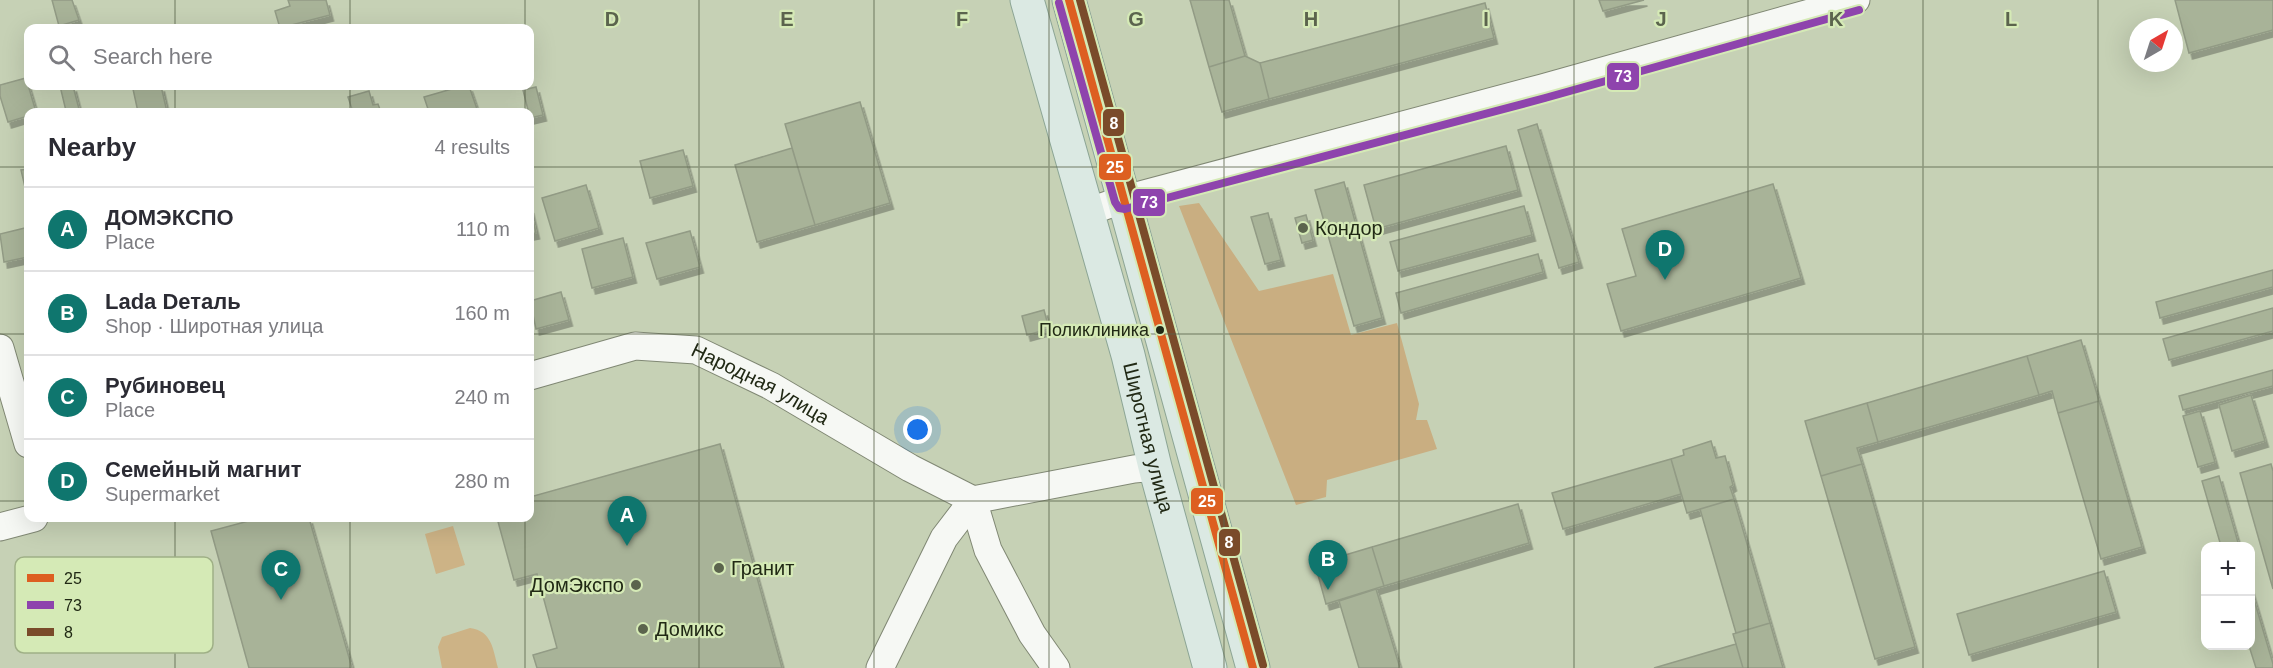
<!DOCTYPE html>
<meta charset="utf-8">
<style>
body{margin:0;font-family:Helvetica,sans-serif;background:#f2f2f3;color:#2b2b33}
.controls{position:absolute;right:18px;bottom:18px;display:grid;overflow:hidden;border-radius:12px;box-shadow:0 6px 24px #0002}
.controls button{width:54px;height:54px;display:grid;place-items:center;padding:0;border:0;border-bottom:2px solid #e1e1e2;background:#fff;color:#2b2b33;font:30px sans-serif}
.compass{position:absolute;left:2129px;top:18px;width:54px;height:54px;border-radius:50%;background:#fff;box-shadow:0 6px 24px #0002;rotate:39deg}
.you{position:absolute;left:918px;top:430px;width:21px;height:21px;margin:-15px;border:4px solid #fff;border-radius:50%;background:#1a73e8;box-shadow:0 0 0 9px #1a73e833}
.badge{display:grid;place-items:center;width:39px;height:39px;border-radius:50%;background:#0f766e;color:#fff;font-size:20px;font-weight:700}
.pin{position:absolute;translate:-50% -50px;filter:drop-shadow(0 2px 3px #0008)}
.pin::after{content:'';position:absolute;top:32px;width:21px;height:18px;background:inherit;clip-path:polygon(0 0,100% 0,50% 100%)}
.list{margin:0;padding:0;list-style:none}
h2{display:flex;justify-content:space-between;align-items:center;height:78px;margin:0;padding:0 24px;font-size:26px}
h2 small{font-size:20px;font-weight:400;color:#7c7c81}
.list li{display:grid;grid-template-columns:39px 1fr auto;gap:18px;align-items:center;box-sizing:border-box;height:84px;padding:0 24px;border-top:2px solid #e1e1e2}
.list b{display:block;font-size:22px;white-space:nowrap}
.list p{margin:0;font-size:20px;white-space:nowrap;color:#7c7c81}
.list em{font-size:20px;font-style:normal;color:#7c7c81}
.icon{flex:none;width:33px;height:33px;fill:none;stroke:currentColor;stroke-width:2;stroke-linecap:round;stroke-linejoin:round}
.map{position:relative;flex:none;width:2273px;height:668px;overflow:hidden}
.search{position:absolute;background:#fff;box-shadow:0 6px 24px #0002;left:24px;top:24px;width:510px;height:66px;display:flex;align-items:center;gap:15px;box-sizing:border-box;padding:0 21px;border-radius:12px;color:#7c7c81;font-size:22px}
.panel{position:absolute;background:#fff;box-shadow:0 6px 24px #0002;left:24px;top:108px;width:510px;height:414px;border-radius:12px}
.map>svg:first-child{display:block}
.green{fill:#cdb386}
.forest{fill:#c9ae81}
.building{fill:#a8b398;stroke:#929b85;stroke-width:1.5;filter:url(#shadow)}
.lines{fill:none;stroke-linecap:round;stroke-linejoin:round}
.minor-casing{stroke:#808874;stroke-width:29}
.major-casing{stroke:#8ca595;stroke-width:35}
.minor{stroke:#f6f8f4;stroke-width:27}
.major{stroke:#dbe9e3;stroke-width:33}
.bus-1-casing{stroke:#d5eab6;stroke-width:12}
.bus-2-casing{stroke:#d5eab6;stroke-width:12}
.bus-3-casing{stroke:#d5eab6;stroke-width:12}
.bus-1{stroke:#dd5f21;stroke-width:8}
.bus-2{stroke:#8e44ad;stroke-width:8}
.bus-3{stroke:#7a4b2a;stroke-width:8}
.grid{fill:none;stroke:#5b644d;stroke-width:1.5;stroke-opacity:0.55}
.poi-dot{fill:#5b644d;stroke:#d5eab6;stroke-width:2}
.bus-dot{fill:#212915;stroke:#d5eab6;stroke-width:2}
.labels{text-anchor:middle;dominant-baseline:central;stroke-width:4.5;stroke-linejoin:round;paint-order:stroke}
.bus-label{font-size:18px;fill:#212915;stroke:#d5eab6;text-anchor:end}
.poi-label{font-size:20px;fill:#212915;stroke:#d5eab6;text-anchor:start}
.street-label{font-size:20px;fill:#212915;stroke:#d5eab6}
.key{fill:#d5eab6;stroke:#9fb086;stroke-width:1.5}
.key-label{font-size:16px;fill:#212915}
.grid-label{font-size:20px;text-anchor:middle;font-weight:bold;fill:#5b644d;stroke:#d5eab6;stroke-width:4.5;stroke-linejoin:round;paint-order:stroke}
.line-badge{stroke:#d5eab6;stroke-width:2}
.badge-label{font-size:16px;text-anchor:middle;font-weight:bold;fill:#fff}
</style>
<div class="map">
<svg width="2273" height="668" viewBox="0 0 2273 668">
<defs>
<filter id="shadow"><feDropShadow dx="3.5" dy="6" stdDeviation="0" flood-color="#0004"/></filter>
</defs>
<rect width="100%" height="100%" fill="#c6d1b5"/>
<!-- green -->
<path class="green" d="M453 526 465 565 436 574 425 534Z
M470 628C492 631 493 649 498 668H442L438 647 442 637Z"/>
<!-- forest -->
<path class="forest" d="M1199 203 1259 291 1333 274 1351 335 1397 323 1419 404 1416 420H1427L1437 449 1327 480 1326 497 1296 505 1179 206Z"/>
<!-- building -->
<path class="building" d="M52 0H72L79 20 59 26Z
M288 0H326L330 15 280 28 275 11 290 6Z
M1190 0H1229L1245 56 1209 67Z
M1599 0H1644L1603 11Z
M2175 0H2273V30L2189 53Z
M1485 3 1494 38 1269 99 1260 63Z
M1245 56 1260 63 1269 99 1222 112 1209 67Z
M26 78 36 112H28V116L8 122 0 96V85Z
M60 86H73L79 109 66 111Z
M151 86H161L167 112H138L133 89Z
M462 86H469L478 112H429L424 97Z
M536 87 543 115 530 118 523 90Z
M369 91 373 105 378 104 381 112H353L348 97Z
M860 102 890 203 815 225 785 124Z
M1537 124 1579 262 1559 268 1518 130Z
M1506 146 1518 190 1376 229 1364 185Z
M792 148 815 225 757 242 735 165Z
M683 150 693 186 650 198 640 161Z
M28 169V200L21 170Z
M1344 182 1382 318 1354 326 1315 190Z
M1773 184 1801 278 1621 331 1607 284 1636 276 1622 229Z
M586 185 599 228 555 241 542 198Z
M1524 206 1532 235 1398 271 1390 242Z
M530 207 536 233 530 234Z
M1268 213 1281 260 1265 264 1251 217Z
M1306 215 1313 240 1302 243 1295 218Z
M25 228 28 243V257L4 262 0 234Z
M690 231 700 267 657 279 646 243Z
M623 238 633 277 592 288 582 249Z
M1538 254 1543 272 1401 313 1396 293Z
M2273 270V287L2160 318 2156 302Z
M561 292 569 320 536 329 530 301Z
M2273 308V331L2169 360 2163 339Z
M1044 310 1049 329 1027 335 1022 316Z
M2081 340 2099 401 2058 413 2052 391 2039 395 2027 356Z
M2027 356 2039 395 1878 442 1867 403Z
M2273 370V386L2183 410 2179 396Z
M2251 395 2265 441 2232 451 2219 405Z
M2099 401 2142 547 2101 559 2058 413Z
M1867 403 1878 442 1857 448 1862 464 1821 476 1805 421Z
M2200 411 2215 462 2198 467 2183 416Z
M1711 441 1716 458 1725 456 1733 485 1730 487 1734 499 1687 513 1671 459 1684 455 1683 450Z
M720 444 782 668H537L533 655 557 648 537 574 514 580 497 518H530V497Z
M1671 459 1681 494 1563 529 1552 493Z
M1862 464 1915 647 1875 659 1821 476Z
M2271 464 2273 471V589L2240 473Z
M2219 476 2239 546H2221L2202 481Z
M1734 499 1770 623 1736 633 1700 509Z
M1518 504 1529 543 1384 586 1372 547Z
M260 518H309L352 668H249L211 531Z
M1372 547 1384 586 1326 604 1315 564Z
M2104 571 2116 612 1969 655 1957 614Z
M2250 586 2273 664V668H2256L2249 646Z
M1376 589 1400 668H1359L1339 601Z
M1770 623 1783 668H1743L1733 634Z
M1736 644 1743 668H1654Z"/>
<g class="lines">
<defs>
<g id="minor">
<path d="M1087 212 1125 199 1542 88 1856 0"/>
<path d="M0 348 28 444"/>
<path id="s1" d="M530 376 635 346 696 350 771 386 910 468 973 500 1134 469 1155 467"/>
<path d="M973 500 988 550 1032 634 1056 668"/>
<path d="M0 527 34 518"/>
<path d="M880 668 944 538 973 500"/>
</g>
<g id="major">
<path id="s2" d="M1027 0 1128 355 1155 467 1210 668"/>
<path d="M1069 0 1253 668"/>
</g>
</defs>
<!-- minor casing -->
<use href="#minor" class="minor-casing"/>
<!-- major casing -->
<use href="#major" class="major-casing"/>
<!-- minor -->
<use href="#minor" class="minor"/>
<!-- major -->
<use href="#major" class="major"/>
<defs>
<path id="bus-1" d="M1069 0 1253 668"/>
<path id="bus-2" d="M1059 3 1115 202 1119 208 1125 209 1545 98 1859 10"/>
<path id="bus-3" d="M1080 0 1263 665"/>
</defs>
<!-- bus-1 casing -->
<use href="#bus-1" class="bus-1-casing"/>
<!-- bus-2 casing -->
<use href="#bus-2" class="bus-2-casing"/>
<!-- bus-3 casing -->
<use href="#bus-3" class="bus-3-casing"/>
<!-- bus-1 -->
<use href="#bus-1" class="bus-1"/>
<!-- bus-2 -->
<use href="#bus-2" class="bus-2"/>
<!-- bus-3 -->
<use href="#bus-3" class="bus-3"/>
</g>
<!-- grid -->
<path class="grid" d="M175 0V28M350 0V28M525 0V28M699 0V668M874 0V668M1049 0V668M1224 0V668M1399 0V668M1574 0V668M1748 0V668M1923 0V668M2098 0V668M175 86V112M350 86V112M525 86V112M0 167H28M530 167H2273M0 334H28M530 334H2273M0 501H28M530 501H2273M175 518V668M350 518V668M525 518V668"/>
<!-- markers -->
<g class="poi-dot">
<circle cx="1303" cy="228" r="6"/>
<circle cx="719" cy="568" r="6"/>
<circle cx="636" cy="585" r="6"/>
<circle cx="643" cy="629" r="6"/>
</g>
<circle class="bus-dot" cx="1160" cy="330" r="5"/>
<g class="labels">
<!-- bus labels -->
<g class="bus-label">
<text x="1149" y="330">Поликлиника</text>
</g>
<!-- poi labels -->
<g class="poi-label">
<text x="1315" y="228">Кондор</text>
<text x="731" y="568">Гранит</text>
<text x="624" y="585" text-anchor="end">ДомЭкспо</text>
<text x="655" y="629">Домикс</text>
</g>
<!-- street labels -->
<g class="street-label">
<text stroke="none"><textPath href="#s1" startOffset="243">Народная улица</textPath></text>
<text stroke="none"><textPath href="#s2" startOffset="454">Широтная улица</textPath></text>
</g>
</g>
<!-- legend -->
<rect x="15" y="557" width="198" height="96" rx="9" class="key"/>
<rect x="27" y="574" width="27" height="8" fill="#dd5f21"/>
<rect x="27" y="601" width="27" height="8" fill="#8e44ad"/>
<rect x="27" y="628" width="27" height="8" fill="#7a4b2a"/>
<g class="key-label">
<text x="64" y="584">25</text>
<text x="64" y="611">73</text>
<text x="64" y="638">8</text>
</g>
<g class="grid-label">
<text x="612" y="26">D</text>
<text x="787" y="26">E</text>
<text x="962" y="26">F</text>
<text x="1136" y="26">G</text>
<text x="1311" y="26">H</text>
<text x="1486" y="26">I</text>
<text x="1661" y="26">J</text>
<text x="1836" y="26">K</text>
<text x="2011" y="26">L</text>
</g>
<g class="line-badge">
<rect x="1606" y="62" width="34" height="29" rx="6" fill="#8e44ad"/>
<rect x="1102" y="108" width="23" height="29" rx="6" fill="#7a4b2a"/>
<rect x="1098" y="153" width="34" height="28" rx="6" fill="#dd5f21"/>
<rect x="1132" y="188" width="34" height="29" rx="6" fill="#8e44ad"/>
<rect x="1190" y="487" width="34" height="28" rx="6" fill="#dd5f21"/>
<rect x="1218" y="528" width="23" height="29" rx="6" fill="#7a4b2a"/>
</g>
<g class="badge-label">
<text x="1623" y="82">73</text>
<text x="1114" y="129">8</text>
<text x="1115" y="173">25</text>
<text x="1149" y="208">73</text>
<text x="1207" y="507">25</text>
<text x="1229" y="548">8</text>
</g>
</svg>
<div class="controls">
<button>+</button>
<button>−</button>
</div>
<svg class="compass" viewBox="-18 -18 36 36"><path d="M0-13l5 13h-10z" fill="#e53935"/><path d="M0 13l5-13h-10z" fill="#7c7c81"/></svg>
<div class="you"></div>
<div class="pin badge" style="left:627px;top:546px">A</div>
<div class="pin badge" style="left:1328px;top:590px">B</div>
<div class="pin badge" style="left:281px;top:600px">C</div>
<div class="pin badge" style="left:1665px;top:280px">D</div>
<div class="search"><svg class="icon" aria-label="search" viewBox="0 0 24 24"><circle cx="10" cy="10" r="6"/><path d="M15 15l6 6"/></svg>Search here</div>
<section class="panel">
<h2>Nearby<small>4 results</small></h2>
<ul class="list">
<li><span class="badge">A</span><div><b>ДОМЭКСПО</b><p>Place</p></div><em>110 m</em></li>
<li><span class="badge">B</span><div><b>Lada Dеталь</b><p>Shop · Широтная улица</p></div><em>160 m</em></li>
<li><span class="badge">C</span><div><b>Рубиновец</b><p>Place</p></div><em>240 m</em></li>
<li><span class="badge">D</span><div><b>Семейный магнит</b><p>Supermarket</p></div><em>280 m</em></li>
</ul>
</section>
</div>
